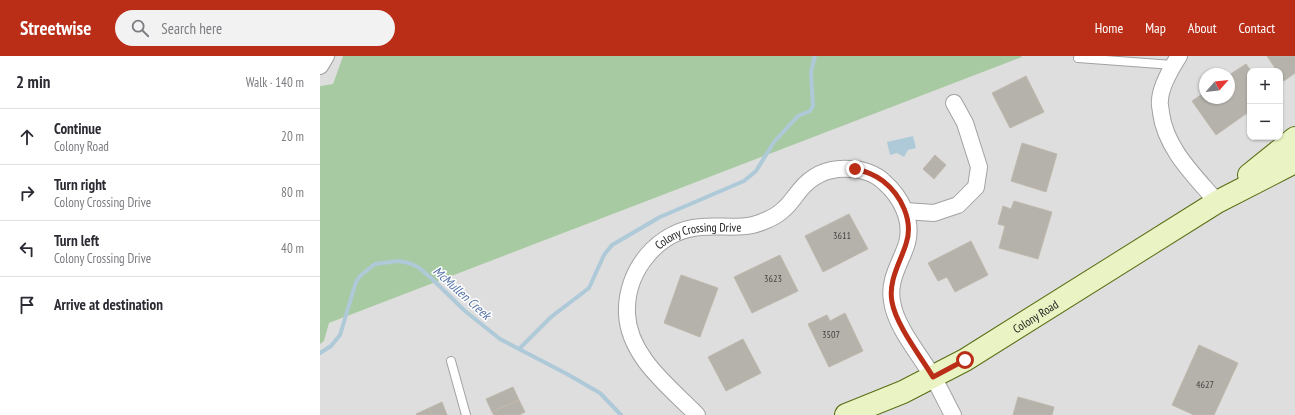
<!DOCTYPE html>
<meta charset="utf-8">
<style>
body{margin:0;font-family:"PT Sans Narrow",sans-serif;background:#f2f2f3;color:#2b2b33}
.controls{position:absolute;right:12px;top:12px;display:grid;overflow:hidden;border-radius:8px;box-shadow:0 1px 3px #0004}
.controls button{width:36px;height:36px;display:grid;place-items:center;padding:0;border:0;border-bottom:1px solid #e1e1e2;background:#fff;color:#2b2b33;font:20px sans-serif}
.compass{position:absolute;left:879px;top:12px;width:36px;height:36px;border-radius:50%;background:#fff;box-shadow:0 1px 3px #0004;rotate:63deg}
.stop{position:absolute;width:12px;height:12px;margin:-9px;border:3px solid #ba2d17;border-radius:50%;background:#fff}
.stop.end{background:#ba2d17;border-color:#fff;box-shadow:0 1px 4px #0008}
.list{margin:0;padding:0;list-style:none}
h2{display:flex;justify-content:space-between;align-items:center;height:52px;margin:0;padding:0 16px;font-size:17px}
h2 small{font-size:13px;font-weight:400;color:#7c7c81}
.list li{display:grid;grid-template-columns:26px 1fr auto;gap:12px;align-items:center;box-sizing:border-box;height:56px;padding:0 16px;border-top:1px solid #e1e1e2}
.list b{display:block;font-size:15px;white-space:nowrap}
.list p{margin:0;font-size:13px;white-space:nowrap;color:#7c7c81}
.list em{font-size:13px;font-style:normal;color:#7c7c81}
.icon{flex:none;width:22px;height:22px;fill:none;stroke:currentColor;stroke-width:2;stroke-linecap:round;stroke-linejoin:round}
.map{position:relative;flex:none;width:975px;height:359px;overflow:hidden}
header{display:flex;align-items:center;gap:24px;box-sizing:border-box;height:56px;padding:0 20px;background:#ba2d17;color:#fff}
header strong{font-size:19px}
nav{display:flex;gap:22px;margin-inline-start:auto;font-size:14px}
.search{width:280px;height:36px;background:#f2f2f3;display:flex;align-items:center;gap:10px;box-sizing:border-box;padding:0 14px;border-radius:22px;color:#7c7c81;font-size:15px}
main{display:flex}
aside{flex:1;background:#fff}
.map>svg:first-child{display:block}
.residential{fill:#dedede;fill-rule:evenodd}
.forest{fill:#a8caa2}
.water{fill:#aec9d8}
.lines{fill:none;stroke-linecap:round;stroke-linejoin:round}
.stream{stroke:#aec9d8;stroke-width:4}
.building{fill:#b5b1ab;stroke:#c0b8ac}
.service-casing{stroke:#a2a2a2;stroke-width:10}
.minor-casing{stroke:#a2a2a2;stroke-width:18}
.secondary-casing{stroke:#576d12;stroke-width:24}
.service{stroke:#fff;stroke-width:8}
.minor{stroke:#fff;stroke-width:16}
.secondary{stroke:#eaf3c3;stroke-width:22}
.route{stroke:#ba2d17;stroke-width:5}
.labels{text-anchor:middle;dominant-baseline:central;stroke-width:3;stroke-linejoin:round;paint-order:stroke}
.number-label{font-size:10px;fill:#464544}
.street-label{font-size:12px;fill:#212121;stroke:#fff}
.water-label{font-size:13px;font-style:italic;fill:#5774a6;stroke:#fff}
</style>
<header>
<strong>Streetwise</strong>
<div class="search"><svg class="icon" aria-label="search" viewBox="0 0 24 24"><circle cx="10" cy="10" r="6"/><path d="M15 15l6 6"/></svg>Search here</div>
<nav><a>Home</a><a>Map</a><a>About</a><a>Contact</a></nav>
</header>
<main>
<aside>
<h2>2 min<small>Walk · 140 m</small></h2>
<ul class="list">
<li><svg class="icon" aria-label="ahead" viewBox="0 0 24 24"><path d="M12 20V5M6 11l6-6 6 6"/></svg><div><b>Continue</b><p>Colony Road</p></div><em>20 m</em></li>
<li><svg class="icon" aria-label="right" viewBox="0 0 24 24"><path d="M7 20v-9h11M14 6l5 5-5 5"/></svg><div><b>Turn right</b><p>Colony Crossing Drive</p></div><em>80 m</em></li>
<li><svg class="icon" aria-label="left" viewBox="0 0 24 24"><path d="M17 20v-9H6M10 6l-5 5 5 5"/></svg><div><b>Turn left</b><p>Colony Crossing Drive</p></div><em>40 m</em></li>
<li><svg class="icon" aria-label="arrive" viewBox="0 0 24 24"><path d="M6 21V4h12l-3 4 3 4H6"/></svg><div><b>Arrive at destination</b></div></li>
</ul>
</aside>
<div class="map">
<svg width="975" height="359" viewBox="0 0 975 359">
<rect width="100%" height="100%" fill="#f0eee8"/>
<!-- residential -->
<path class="residential" d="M0 0H23L13 28 0 30Z
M701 0H975V359H0V288L4 285 9 267 701 1ZM930 15H960V81H930ZM885 18H909V42H885Z"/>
<!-- forest -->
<path class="forest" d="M23 0H701L702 1 9 267 4 285 0 288V30L13 28Z"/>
<!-- water -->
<path class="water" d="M593 80 596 92 588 94 584 101 577 97 570 99 567 86Z"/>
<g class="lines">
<!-- stream -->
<path class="stream" d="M199 293 231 261 269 232 284 199 292 189 340 161 424 125 436 115 454 86 478 60 490 55 493 50 491 16 495 0
M0 297 11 290 20 279 36 226 40 220 55 208 78 205 89 207 98 211 111 222 145 255 180 283 247 318 280 337 301 359"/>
</g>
<!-- building -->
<path class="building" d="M947 0H975V17L964 25 960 19V15H957Z
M926 8 931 15H930V55L896 79 872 45 885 36V42H909V19Z
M706 20 724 56 690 72 672 37Z
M702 87 737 98 726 136 691 125Z
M615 99 626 109 614 123 603 113Z
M694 145 732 156 718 203 679 192 685 170 678 168 683 150 691 153Z
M529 158 548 193 503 216 485 180Z
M651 185 668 219 635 236 627 221 618 225 608 207Z
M460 199 478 235 432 257 414 221Z
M361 219 398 232 380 281 344 267Z
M525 257 543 295 509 311 488 268 507 259 510 265Z
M423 283 441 317 406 335 388 301Z
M879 289 918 307 894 359H874L852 349Z
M193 331 199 344 172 356 166 343Z
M698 341 734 351 732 359H693Z
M199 344 205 356 199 359H174L172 356Z
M122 346 127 359H112L109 352Z
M109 352 112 359H97L96 358Z"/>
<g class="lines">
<defs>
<path id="service" d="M758 2 853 9
M131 305 146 359"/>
<g id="minor">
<path d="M859 0C852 11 840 31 840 45 839 48 841 53 841 57 846 93 874 119 897 146"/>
<path d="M0 10 6 0"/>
<path d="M585 155 614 157 638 149 656 131 659 111 645 67 634 47"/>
<path id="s1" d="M377 359C350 331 309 301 307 258 305 215 338 174 381 171 401 169 423 174 442 166 450 163 458 159 464 153 470 148 475 140 480 134 493 118 510 111 531 113 542 113 556 118 564 126 581 141 593 164 587 187 581 207 568 223 572 245 575 270 600 299 613 321 620 333 626 346 633 359"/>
</g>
<g id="secondary">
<path d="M929 119 975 82"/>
<path id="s2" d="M526 359 583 336 645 304 897 146 975 106"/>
</g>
</defs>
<!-- service casing -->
<use href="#service" class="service-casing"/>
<!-- minor casing -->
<use href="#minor" class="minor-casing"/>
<!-- secondary casing -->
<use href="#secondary" class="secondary-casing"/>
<!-- service -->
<use href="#service" class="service"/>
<!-- minor -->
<use href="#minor" class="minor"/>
<!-- secondary -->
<use href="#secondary" class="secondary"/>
</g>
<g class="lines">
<!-- route -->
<path class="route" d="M535 113C545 115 555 119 563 125 581 139 594 165 586 188 580 207 568 225 572 246 576 269 601 301 613 321L645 304"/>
</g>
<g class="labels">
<!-- number labels -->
<g class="number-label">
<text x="522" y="179">3611</text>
<text x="453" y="222">3623</text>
<text x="511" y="278">3507</text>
<text x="885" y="328">4627</text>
</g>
<!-- street labels -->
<g class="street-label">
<text stroke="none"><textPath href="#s1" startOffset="247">Colony Crossing Drive</textPath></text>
<text stroke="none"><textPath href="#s2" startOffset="214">Colony Road</textPath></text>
</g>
<!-- water labels -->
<g class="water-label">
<text transform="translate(142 237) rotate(42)">McMullen Creek</text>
</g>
</g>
</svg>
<div class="controls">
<button>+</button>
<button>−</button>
</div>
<svg class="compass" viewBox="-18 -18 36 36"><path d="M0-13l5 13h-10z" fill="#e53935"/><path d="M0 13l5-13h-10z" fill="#7c7c81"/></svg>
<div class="stop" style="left:645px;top:304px"></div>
<div class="stop end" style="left:535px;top:113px"></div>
</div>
</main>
